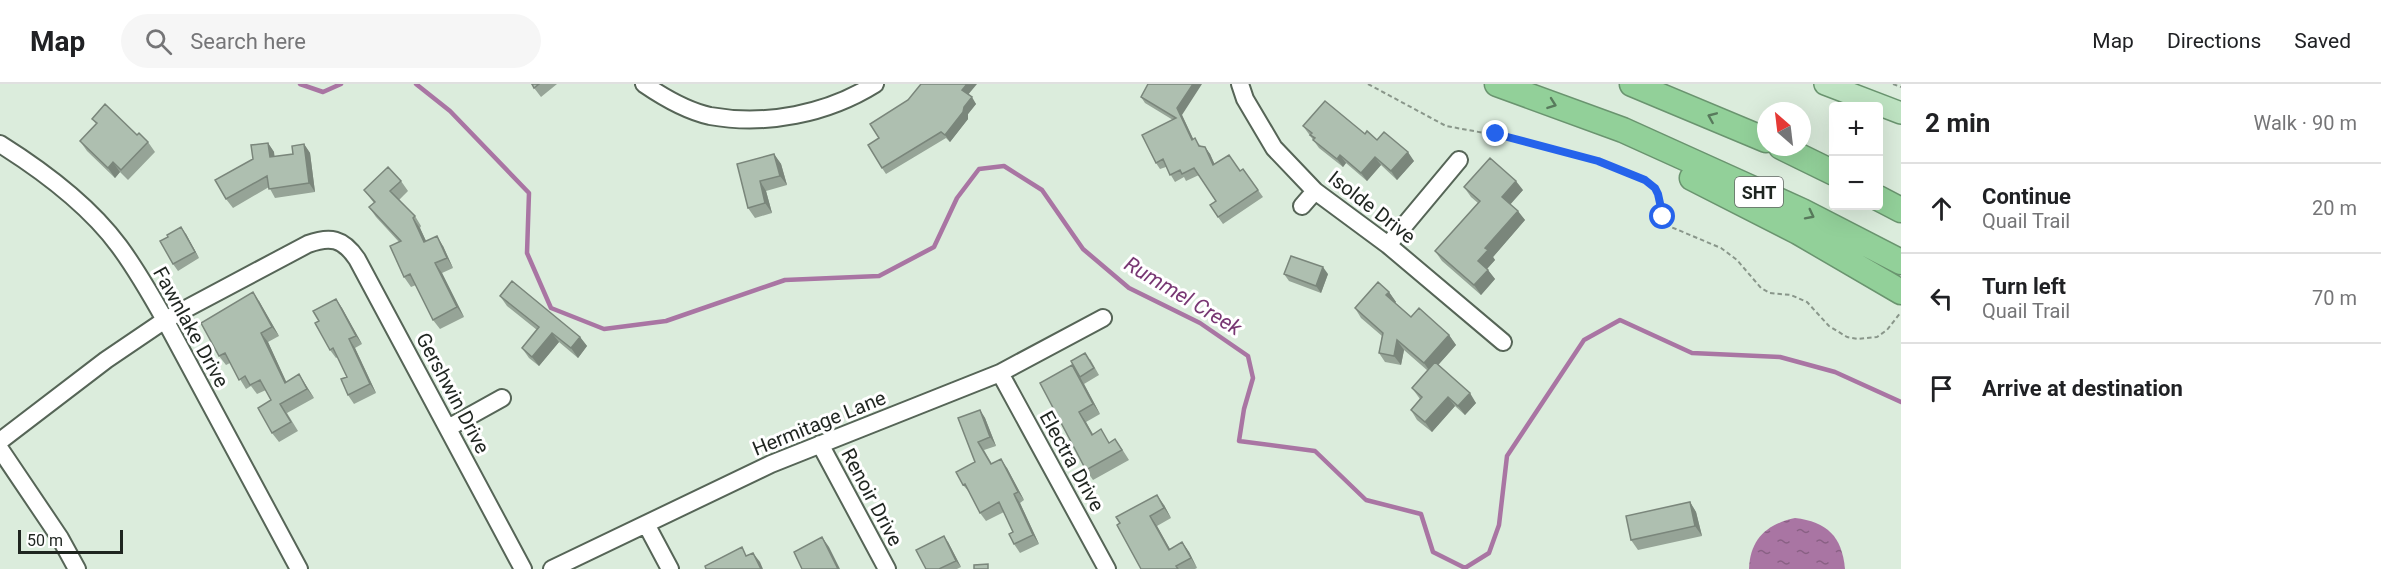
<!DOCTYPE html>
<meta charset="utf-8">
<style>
body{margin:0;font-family:Roboto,sans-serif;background:#f6f6f6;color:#202124}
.controls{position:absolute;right:18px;top:18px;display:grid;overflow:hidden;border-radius:6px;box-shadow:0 6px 24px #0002}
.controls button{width:54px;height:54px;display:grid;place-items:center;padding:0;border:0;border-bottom:2px solid #e0e0e0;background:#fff;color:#202124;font:30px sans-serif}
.compass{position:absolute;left:1757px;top:18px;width:54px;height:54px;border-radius:50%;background:#fff;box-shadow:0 6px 24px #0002;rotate:332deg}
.scale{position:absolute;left:18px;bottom:15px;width:105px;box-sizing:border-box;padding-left:6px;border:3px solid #1f2520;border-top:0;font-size:16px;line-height:21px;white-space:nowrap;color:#1f2520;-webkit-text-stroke:4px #fff;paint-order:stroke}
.stop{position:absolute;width:18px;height:18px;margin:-14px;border:4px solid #2563eb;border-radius:50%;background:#fff}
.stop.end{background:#2563eb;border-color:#fff;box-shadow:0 2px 6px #0008}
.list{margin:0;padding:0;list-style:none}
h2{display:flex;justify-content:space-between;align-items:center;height:78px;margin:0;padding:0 24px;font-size:26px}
h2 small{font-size:20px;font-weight:400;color:#757577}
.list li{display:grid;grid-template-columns:39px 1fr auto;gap:18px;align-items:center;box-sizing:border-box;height:90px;padding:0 24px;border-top:2px solid #e0e0e0}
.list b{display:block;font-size:22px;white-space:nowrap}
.list p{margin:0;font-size:20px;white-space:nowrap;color:#757577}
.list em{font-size:20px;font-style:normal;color:#757577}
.icon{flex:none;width:33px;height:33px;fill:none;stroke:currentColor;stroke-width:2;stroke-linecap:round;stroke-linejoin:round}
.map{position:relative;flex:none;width:1901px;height:485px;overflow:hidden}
header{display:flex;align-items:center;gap:36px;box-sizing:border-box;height:84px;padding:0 30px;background:#fff;border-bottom:2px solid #e0e0e0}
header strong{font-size:28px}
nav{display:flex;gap:33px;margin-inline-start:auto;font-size:21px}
.search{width:420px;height:54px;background:#f6f6f6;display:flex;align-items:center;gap:15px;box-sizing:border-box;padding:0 21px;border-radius:33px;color:#757577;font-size:22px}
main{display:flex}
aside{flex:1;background:#fff}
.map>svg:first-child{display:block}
.water{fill:url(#water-ripples)}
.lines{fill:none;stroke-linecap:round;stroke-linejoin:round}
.stream{stroke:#a975a3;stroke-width:4.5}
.minor-casing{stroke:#566557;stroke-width:20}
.major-casing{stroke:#6a946f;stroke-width:24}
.highway-casing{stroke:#6a946f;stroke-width:27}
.path{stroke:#89968a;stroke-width:2;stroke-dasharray:4.5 3;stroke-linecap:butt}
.minor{stroke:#fff;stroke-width:16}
.major{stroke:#bee3c2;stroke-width:21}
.highway{stroke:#92d099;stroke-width:24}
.wall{fill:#96a497}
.shaded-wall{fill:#7a867b}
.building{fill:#aebfb0;stroke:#7a867b;stroke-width:1.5}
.oneway{stroke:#587a5c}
.route{stroke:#2563eb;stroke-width:8}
.labels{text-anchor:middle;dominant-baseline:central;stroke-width:6;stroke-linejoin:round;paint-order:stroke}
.shield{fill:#fff;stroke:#626663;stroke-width:1.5}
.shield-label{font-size:18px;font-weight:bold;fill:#1f2520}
.street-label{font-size:20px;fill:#1f2520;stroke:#fff}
.water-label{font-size:21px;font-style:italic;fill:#783773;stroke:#fff}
</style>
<header>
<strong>Map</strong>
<div class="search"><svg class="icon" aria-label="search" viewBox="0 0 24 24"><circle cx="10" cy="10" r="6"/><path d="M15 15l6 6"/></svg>Search here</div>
<nav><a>Map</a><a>Directions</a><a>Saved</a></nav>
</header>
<main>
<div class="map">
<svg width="1901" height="485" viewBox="0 0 1901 485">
<defs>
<pattern id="water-ripples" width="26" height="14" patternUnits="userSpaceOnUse" patternTransform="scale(1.5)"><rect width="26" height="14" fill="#a975a3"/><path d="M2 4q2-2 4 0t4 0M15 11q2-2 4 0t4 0" fill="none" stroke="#896084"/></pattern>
</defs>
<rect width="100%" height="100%" fill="#dbecdc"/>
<!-- water -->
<path class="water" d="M1795 434C1827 438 1842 452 1845 485H1749C1750 455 1767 440 1795 434Z"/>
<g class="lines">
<!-- stream -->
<path class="stream" d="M300 0 323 8 341 0
M416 0 450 27 529 109 527 169 551 224 604 245 666 237 785 196 879 192 934 163 957 114 979 85 1004 82 1042 106 1083 165 1129 204 1200 239 1248 272 1253 294 1244 325 1239 357 1315 367 1366 416 1421 430 1433 468 1465 484 1489 469 1499 441 1507 372 1584 256 1620 236 1692 269 1780 273 1835 288 1901 318"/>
<defs>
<path id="minor" d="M644 0C663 13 687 27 710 32 766 42 827 30 875 0
M1240 0 1245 15 1274 64 1315 107 1388 161 1503 258
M0 60C43 87 88 120 119 162 136 185 151 211 165 236L299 485
M1302 122 1315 107
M1388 161 1459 76
M1000 289 1107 485
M448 344 502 314
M0 357 106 276 165 236 308 160C330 152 343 154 357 175L523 485
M820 360 887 485
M0 365 60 454 77 485
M646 440 670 485
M552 485 771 380 1000 289 1103 234"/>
<path id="major" d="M1825 0 1901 29"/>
<path id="highway" d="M1497 0 1623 46 1802 127 1901 178
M1632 0 1766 56
M1781 63 1834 89
M1692 94 1798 148 1901 208
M1878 114 1901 126"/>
</defs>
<!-- minor casing -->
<use href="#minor" class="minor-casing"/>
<!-- major casing -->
<use href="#major" class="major-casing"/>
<!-- highway casing -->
<use href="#highway" class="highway-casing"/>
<!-- path -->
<path class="path" d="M1368 0 1446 42 1512 54 1598 77 1645 96 1655 104 1663 133 1671 143 1721 164 1737 176 1761 204 1770 209 1791 211 1807 218 1829 242 1847 253 1858 255 1877 253 1887 246 1901 228
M1893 0 1901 3"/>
<!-- minor -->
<use href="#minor" class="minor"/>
<!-- major -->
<use href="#major" class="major"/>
<!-- highway -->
<use href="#highway" class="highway"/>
</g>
<!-- wall -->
<path class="wall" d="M531 0H557L541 13Z
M968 10 976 20 968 30V35L950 58 946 54 886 90 882 84 879 54 908 16Z
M1141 13 1182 31 1193 55 1201 62 1205 63 1210 70 1215 81 1240 87 1243 85 1263 113 1223 140 1218 133 1216 117 1199 91 1186 97 1184 93 1175 98 1166 83 1160 85 1156 79 1173 36 1145 19Z
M92 35 137 51 148 58 155 68 128 96 120 88 115 94 87 67 80 57 96 40Z
M1303 42 1365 50 1377 56 1414 77 1397 96 1381 81 1367 97 1346 79 1343 83 1319 64Z
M268 59 274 68V73L293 70 304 60 310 69 315 108 275 114 269 103 233 124 226 115 253 75Z
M774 70 781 80 787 101 766 107 772 129 755 134 748 124 737 80Z
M401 97 408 107 399 116 415 132 421 142 420 144 426 157 443 162 453 184 442 189 464 233 440 245 433 236 416 201 411 203 404 193 399 158 376 133 369 123 374 119 364 106Z
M1464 103 1523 106 1510 120 1525 136 1493 173 1495 176 1487 185 1495 195 1481 211 1442 177 1435 167 1478 119 1471 113Z
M186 150 199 174 178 187 173 180Z
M1284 190H1328L1321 209 1289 197Z
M1389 208 1396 218 1395 219 1411 233 1449 251 1456 261 1438 281 1476 319 1465 331 1455 322 1432 348 1417 336 1411 326 1420 315 1412 304 1428 287 1404 266 1401 281 1385 278 1379 269 1382 252 1361 234 1355 224Z
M500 212 580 253 587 262 578 274 559 258 539 282 529 274 522 264 537 246 507 222Z
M336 215 342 224 362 260 355 264 376 309 354 320 348 311 347 293 338 273 336 274 330 266 319 237Z
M259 217 279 252 268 258 286 298 299 290 314 314 287 329 298 347 279 358 272 349 271 316 266 306 257 310 251 302 246 305 230 279 226 281 219 272Z
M1090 275 1099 291 1084 300 1081 294 1100 330 1086 338 1093 350 1122 365 1129 376 1093 396 1086 386 1072 281 1077 289Z
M980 326 985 334 996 362 984 366 992 380 1007 384 1024 416 1020 419 1039 460 1020 469 1014 460 1013 448 1004 428 986 437 980 429 970 409 963 401 975 378Z
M1690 418 1696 428 1702 452 1638 466 1631 456Z
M1164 421 1171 434 1157 442 1170 465 1182 458 1189 468 1197 484 1195 485H1141L1117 441Z
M948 458 961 483 957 485H926Z"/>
<!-- shaded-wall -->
<path class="shaded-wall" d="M967 0H977L967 12 962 6Z
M1193 0H1202L1182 31 1197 63 1192 56 1177 24Z
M972 13 976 20 968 30V35L950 58 945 51 964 23Z
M268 59 274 68 276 82 270 73Z
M304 60 310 69 315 108 309 99Z
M1205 63 1210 70 1218 88 1213 81Z
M1408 68 1414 77 1397 96 1391 87Z
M774 70 781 80 787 101 780 92Z
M1340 71 1346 79 1343 83 1337 75Z
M1375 73 1381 81 1367 97 1361 89Z
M113 78 120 88 115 94 108 84Z
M760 97 766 107 772 129 765 119Z
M1516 97 1523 106 1509 122 1502 113Z
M1518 127 1525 136 1493 173 1495 176 1485 187 1478 177 1485 164Z
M413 134 420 144 431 168 424 158Z
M181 143 186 150 199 174 195 168Z
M437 152 443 162 453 184 447 174Z
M435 179 442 189 464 233 457 223Z
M1323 183 1328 190 1321 209 1316 202Z
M1488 186 1495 195 1481 211 1474 201Z
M253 208 259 217 279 252 272 243Z
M1389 208 1396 218 1393 221 1386 211Z
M336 215 342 224 362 260 356 252Z
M261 249 268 258 291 308 285 299Z
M552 249 559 258 539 282 532 273Z
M1449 251 1456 261 1431 289 1424 279Z
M580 253 587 262 578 274 571 264Z
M349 255 355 264 376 309 370 300Z
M1397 256 1404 266 1401 281 1394 272Z
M1072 281 1079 291 1100 330 1093 320Z
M299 290 305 300 314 314 307 305Z
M1470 309 1476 319 1465 331 1458 322Z
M1448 313 1455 322 1432 348 1425 338Z
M980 326 985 334 996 362 990 353Z
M1079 328 1086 338 1098 360 1092 351Z
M1001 375 1007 384 1024 416 1018 408Z
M1014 410 1020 419 1039 460 1033 451Z
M1157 411 1164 421 1171 434 1164 424Z
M1690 418 1696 428 1702 452 1695 442Z
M1150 432 1157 442 1176 476 1169 466Z
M944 452 948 458 961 483 956 477Z
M822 453 829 463 840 485H838Z
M1182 458 1189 468 1197 484 1191 474Z
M753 469 760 478 763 485H761Z"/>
<!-- building -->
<path class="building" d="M532 0H539L534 4Z
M921 0H967L962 6 972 13 964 23 963 28 945 51 941 48 882 84 868 61 879 54 870 40 908 16Z
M1148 0H1193L1177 24 1192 56 1195 54 1199 62 1205 63 1213 81 1229 71 1240 87 1243 85 1258 106 1218 133 1210 121 1216 117 1194 84 1182 90 1180 86 1170 91 1163 75 1156 79 1142 51 1176 34 1141 13Z
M1325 17 1365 50 1367 47 1377 56 1384 48 1408 68 1391 87 1375 73 1361 89 1340 71 1337 75 1313 56 1315 54 1310 51 1312 49 1303 42Z
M105 20 137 51 139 49 148 58 121 86 113 78 108 84 80 57 97 39 92 35Z
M268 59 270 73 293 70 292 62 304 60 309 99 269 105 267 92 226 115 215 96 253 75 251 61Z
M774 70 780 92 760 97 765 119 748 124 737 80Z
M1490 74 1516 97 1502 113 1518 127 1485 164 1488 166 1478 177 1488 186 1474 201 1435 167 1480 117 1464 103Z
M388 83 401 97 390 107 415 132 413 134 424 158 437 152 447 174 435 179 457 223 433 236 410 190 404 193 390 162 401 157 369 123 375 118 364 106Z
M181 143 195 168 173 180 160 157 168 153 167 151Z
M1291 172 1323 183 1316 202 1284 190Z
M512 197 580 253 571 264 552 249 532 273 522 264 539 243 500 212Z
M1378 198 1389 208 1386 211 1411 233 1419 224 1449 251 1424 279 1397 256 1394 272 1379 269 1383 249 1355 224Z
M253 208 272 243 261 249 285 299 299 290 307 305 280 320 291 338 272 349 258 324 271 316 260 296 250 301 245 292 239 296 225 269 219 272 201 239Z
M336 215 356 252 349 255 370 300 348 311 341 295 347 293 333 264 330 266 315 239 319 237 313 227Z
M1085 269 1094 284 1080 293 1071 277Z
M1435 278 1470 309 1458 322 1448 313 1425 338 1411 326 1422 313 1412 304Z
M1072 281 1093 320 1079 328 1092 351 1101 345 1109 359 1115 355 1122 366 1086 386 1040 299Z
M980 326 990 353 978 358 991 380 1001 375 1018 408 1014 410 1033 451 1014 460 1009 450 1013 448 999 418 980 429 965 400 963 401 956 388 975 378 958 334Z
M1157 411 1164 424 1150 432 1169 466 1182 458 1191 474 1176 482 1178 485H1141L1117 441 1120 439 1116 433Z
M1690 418 1695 442 1631 456 1626 432Z
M944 452 956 477 939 485H926L916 466Z
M822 453 838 485H802L794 468Z
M742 463 746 472 753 469 761 485H706L705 482Z
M988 480V485H974V481Z"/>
<!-- one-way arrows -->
<defs><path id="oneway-chevron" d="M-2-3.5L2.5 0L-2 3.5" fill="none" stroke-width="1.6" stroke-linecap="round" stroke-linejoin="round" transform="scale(1.5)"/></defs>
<g class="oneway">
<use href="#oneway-chevron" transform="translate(1552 20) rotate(20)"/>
<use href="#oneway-chevron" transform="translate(1712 33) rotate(-157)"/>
<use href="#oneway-chevron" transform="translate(1810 131) rotate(27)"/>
</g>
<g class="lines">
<!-- route -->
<path class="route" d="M1496 50 1598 77 1645 96 1655 104 1658 110 1663 133"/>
</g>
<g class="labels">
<!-- shield labels -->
<rect class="shield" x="1735" y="93" width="48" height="30" rx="4.5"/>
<g class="shield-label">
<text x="1759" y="108">SHT</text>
</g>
<!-- street labels -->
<g class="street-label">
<text transform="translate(1372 123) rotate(38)">Isolde Drive</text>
<text transform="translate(191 243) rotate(61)">Fawnlake Drive</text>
<text transform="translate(453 309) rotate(62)">Gershwin Drive</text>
<text transform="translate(819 339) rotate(-22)">Hermitage Lane</text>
<text transform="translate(1072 377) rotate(61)">Electra Drive</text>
<text transform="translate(872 413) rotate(62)">Renoir Drive</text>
</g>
<!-- water labels -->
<g class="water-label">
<text transform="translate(1183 212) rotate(31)">Rummel Creek</text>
</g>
</g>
</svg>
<div class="controls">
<button>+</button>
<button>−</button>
</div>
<svg class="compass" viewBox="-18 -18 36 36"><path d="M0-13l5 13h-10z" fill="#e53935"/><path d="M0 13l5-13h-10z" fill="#757577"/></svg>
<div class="scale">50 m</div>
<div class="stop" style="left:1663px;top:133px"></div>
<div class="stop end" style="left:1496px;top:50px"></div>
</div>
<aside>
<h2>2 min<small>Walk · 90 m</small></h2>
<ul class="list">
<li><svg class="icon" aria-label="ahead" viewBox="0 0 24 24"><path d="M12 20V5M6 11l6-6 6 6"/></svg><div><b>Continue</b><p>Quail Trail</p></div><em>20 m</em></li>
<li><svg class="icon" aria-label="left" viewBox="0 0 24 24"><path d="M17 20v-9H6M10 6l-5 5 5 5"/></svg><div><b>Turn left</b><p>Quail Trail</p></div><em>70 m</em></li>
<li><svg class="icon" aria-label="arrive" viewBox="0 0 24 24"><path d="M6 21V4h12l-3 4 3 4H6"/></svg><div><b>Arrive at destination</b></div></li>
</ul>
</aside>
</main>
